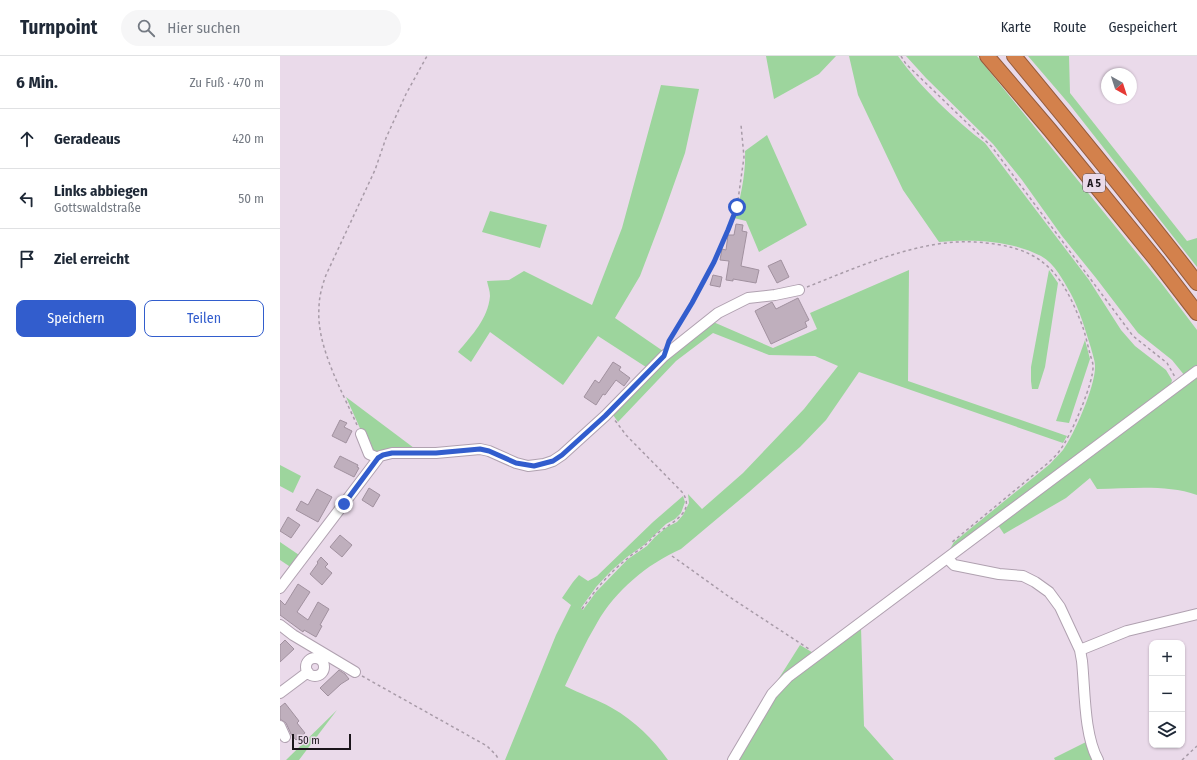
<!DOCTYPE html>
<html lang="de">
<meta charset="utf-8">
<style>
body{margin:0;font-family:"Fira Sans Condensed",sans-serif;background:#f6f6f7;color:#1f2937}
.controls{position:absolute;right:12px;bottom:12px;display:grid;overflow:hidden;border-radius:8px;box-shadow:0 1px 3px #0004}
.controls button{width:36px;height:36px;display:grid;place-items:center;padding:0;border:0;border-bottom:1px solid #e0e1e3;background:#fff;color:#1f2937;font:20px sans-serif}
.compass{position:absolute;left:821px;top:12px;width:36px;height:36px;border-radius:50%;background:#fff;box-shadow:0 1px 3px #0004;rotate:141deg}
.scale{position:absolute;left:12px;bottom:10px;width:59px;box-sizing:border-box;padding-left:4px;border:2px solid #1b151b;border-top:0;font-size:11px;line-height:14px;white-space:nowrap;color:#1b151b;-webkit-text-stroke:3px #eadaea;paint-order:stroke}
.stop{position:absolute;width:12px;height:12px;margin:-9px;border:3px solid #325dcd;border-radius:50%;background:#fff}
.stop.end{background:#325dcd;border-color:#fff;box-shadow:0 1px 4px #0008}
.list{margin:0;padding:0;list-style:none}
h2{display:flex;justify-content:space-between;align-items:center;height:52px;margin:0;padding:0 16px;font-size:17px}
h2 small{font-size:13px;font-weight:400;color:#747a83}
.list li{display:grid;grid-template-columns:26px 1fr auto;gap:12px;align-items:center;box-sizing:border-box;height:60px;padding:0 16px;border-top:1px solid #e0e1e3}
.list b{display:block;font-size:15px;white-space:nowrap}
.list p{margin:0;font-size:13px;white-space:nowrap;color:#747a83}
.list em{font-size:13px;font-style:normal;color:#747a83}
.actions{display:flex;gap:8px;padding:12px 16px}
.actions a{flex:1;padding:9px 0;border:1px solid #325dcd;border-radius:8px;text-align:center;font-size:14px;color:#325dcd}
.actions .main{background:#325dcd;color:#fff}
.icon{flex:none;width:22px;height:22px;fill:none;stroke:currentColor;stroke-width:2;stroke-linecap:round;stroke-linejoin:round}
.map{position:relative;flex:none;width:917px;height:704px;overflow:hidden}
header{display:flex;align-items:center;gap:24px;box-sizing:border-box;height:56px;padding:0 20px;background:#fff;border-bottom:1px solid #e0e1e3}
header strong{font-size:19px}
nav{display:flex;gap:22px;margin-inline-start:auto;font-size:14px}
.search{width:280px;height:36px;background:#f6f6f7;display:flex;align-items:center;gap:10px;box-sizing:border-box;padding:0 14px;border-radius:22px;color:#747a83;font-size:15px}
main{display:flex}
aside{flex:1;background:#fff}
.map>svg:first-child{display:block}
.green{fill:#9dd59d}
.building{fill:#bfafbd;stroke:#a1919f}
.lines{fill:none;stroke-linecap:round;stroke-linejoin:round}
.minor-casing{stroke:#b0a1b0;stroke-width:12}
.highway-casing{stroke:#935b3b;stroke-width:16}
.path{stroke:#a89ba8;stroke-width:1.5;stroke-dasharray:3 3;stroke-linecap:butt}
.minor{stroke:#fff;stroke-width:10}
.highway{stroke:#d3814c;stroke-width:14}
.route{stroke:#325dcd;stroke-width:5}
.labels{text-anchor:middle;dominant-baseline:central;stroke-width:4;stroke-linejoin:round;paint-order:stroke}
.shield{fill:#eadaea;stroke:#595059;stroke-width:1}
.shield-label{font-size:11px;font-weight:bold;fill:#1b151b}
</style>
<header>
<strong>Turnpoint</strong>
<div class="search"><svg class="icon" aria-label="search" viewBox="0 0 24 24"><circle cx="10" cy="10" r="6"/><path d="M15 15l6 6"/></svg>Hier suchen</div>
<nav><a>Karte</a><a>Route</a><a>Gespeichert</a></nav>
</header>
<main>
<aside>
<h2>6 Min.<small>Zu Fuß · 470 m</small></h2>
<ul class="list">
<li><svg class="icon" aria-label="ahead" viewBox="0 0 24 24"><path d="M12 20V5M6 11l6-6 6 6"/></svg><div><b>Geradeaus</b></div><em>420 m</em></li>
<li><svg class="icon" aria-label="left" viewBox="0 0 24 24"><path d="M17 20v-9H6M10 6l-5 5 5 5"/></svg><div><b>Links abbiegen</b><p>Gottswaldstraße</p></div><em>50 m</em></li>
<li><svg class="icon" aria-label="arrive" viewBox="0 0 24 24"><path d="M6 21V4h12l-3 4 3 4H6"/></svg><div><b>Ziel erreicht</b></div></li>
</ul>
<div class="actions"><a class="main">Speichern</a><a>Teilen</a></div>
</aside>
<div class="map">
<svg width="917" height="704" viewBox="0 0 917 704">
<rect width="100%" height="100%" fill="#eadaea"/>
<!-- green -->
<path class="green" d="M486 0H556L539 18 494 43Z
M569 0H618C640 31 675 64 705 87L809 224 841 274 855 290 886 314 892 324 890 332 671 494 670 493 674 486 770 408C774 403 779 399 783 394 794 379 816 329 815 310 815 304 812 297 811 292 805 273 800 255 791 238 783 224 775 208 761 200 730 184 693 183 659 186L623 134 578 39Z
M626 0H697L882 228 917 274V310L905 320 892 304 858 277 816 222 782 180 742 124 713 88 646 22Z
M748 0H789L790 37 907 185 917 182V211L790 49Z
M381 29 419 33 405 97 382 162 360 220 335 262 383 295 369 313 318 280 283 329 210 276 191 306 178 296C192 279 208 263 210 240 210 235 208 230 207 225L229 224 244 215 312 249 342 172Z
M487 79 527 169 479 196 466 165 454 162C461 143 466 115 465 95Z
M210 155 267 169 260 192 202 176Z
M629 214 628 325 787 380 783 387 579 316 546 364 520 391 469 436 401 493C367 508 335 535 317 567 305 587 295 609 285 630 300 638 317 643 332 652 355 665 373 683 388 704H225L276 579 291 549 282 542 293 526 299 519 308 525 317 520 373 466 403 440 405 446 401 457 395 463 386 468 364 489 347 501 332 514 316 531 301 552 303 554 316 536 348 503 367 490 375 481 387 471 397 466 403 459 409 447 408 438 422 453 463 417 524 353 558 310 535 300 489 299 433 277 396 305 338 366 331 356 378 309 431 265 493 292 537 273 530 257Z
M769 214 778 227 765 311 758 333H752L751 325V311Z
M805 284 810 303 789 367 776 365Z
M917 321V439C885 428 849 433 817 433L810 422 786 442 724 478 718 469Z
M66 341 138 395 91 397Z
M0 409 21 420 13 437 0 430Z
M0 486 22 501 12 512 0 504Z
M581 571 584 670 614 704H455L492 642 512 622Z
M520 589 535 598 487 641Z
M57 654 19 704H6Z
M808 685 816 704H775L774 702Z"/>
<!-- building -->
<path class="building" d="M456 168 463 169 462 175 467 176 461 210 479 214 476 227 453 223V225L446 224 449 205 440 204 442 193 446 194 448 179H454Z
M501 204 509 221 497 227 488 210Z
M433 219 442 221 440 231 430 229Z
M518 242 529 264 525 266 527 271 491 288 475 255 492 246 496 253Z
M333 306 341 311 339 314 350 322 344 330 336 324 325 339 323 338 316 349 304 341 315 324 319 327Z
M60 364 67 367 64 371 72 375 66 387 52 380Z
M60 400 78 409 77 411 79 412 74 421 54 411Z
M89 432 100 439 93 451 82 444Z
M37 433 52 441 38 466 16 454 21 445 28 449Z
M8 461 20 469 11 482 0 475Z
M60 479 72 489 62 501 50 491Z
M41 501 48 508 45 511 52 517 42 529 30 518 38 507 37 506Z
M18 528 30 536 17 556 28 564 38 546 49 553 40 569 42 570 36 581 24 574 23 576 0 559V544L5 549Z
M5 584 14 593 0 606V589Z
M59 614 65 618 69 623 61 628 48 640 40 632Z
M5 647 19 665 17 667 25 677 16 684 11 678 6 667 0 663V651Z"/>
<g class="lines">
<defs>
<path id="minor" d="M81 378 89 398 98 402
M668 503 674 509 719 518 743 520 755 526 769 536 780 551 800 594 802 605C805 634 804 679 818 704
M0 532 100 400 112 397H156L200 393 209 395 236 407 248 410 264 408 273 405 282 399 325 360 384 300 438 257 468 242 495 239 519 234
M0 569 13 579 75 616
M800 594 847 575 917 558
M26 611a9 9 0 1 1 18 0a9 9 0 1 1-18 0Z
M0 637 28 616
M0 670 5 681
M453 704 492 638 508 621 917 315"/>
<path id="highway" d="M707 0 770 74 877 205 917 257
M734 0C796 75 858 150 917 227"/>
</defs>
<!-- minor casing -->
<use href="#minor" class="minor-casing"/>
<!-- highway casing -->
<use href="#highway" class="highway-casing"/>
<!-- path -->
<path class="path" d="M621 0 626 8 712 91 853 280 887 307 895 321
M527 231C578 211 639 183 695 186 755 190 778 208 800 264 805 275 807 287 810 298 811 302 813 306 813 310 814 326 791 380 780 394 777 399 772 403 768 407L671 487
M390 284 412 247 433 206 448 174 457 151 464 101 461 69
M77 369C62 335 36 290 39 252 39 241 42 230 46 219L95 114 106 82 126 38 147 0
M392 500 448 540 529 593
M302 553C315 534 330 516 348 502 353 497 360 494 365 489 368 487 371 483 374 480 383 472 395 467 403 457 408 450 407 444 403 437L346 379 334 363
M82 620 207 690 216 699 219 704
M902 704 917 690"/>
<!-- minor -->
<use href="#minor" class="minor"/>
<!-- highway -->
<use href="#highway" class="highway"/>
</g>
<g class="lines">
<!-- route -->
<path class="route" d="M64 448 98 402 103 399 112 397H156L200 393 209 395 236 407 254 410 273 405 282 399 325 360 384 300 389 285 412 247 434 206 448 174 457 151"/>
</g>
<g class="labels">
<!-- shield labels -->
<rect class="shield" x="803" y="118" width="22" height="18" rx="3"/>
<g class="shield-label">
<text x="814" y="127">A 5</text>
</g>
</g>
</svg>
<div class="controls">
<button>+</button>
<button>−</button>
<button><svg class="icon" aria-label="layers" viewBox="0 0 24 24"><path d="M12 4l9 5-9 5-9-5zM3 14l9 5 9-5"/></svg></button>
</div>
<svg class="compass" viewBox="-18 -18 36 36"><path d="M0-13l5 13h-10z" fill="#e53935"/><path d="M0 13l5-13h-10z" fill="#747a83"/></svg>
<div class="scale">50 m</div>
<div class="stop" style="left:457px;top:151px"></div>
<div class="stop end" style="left:64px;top:448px"></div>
</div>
</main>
